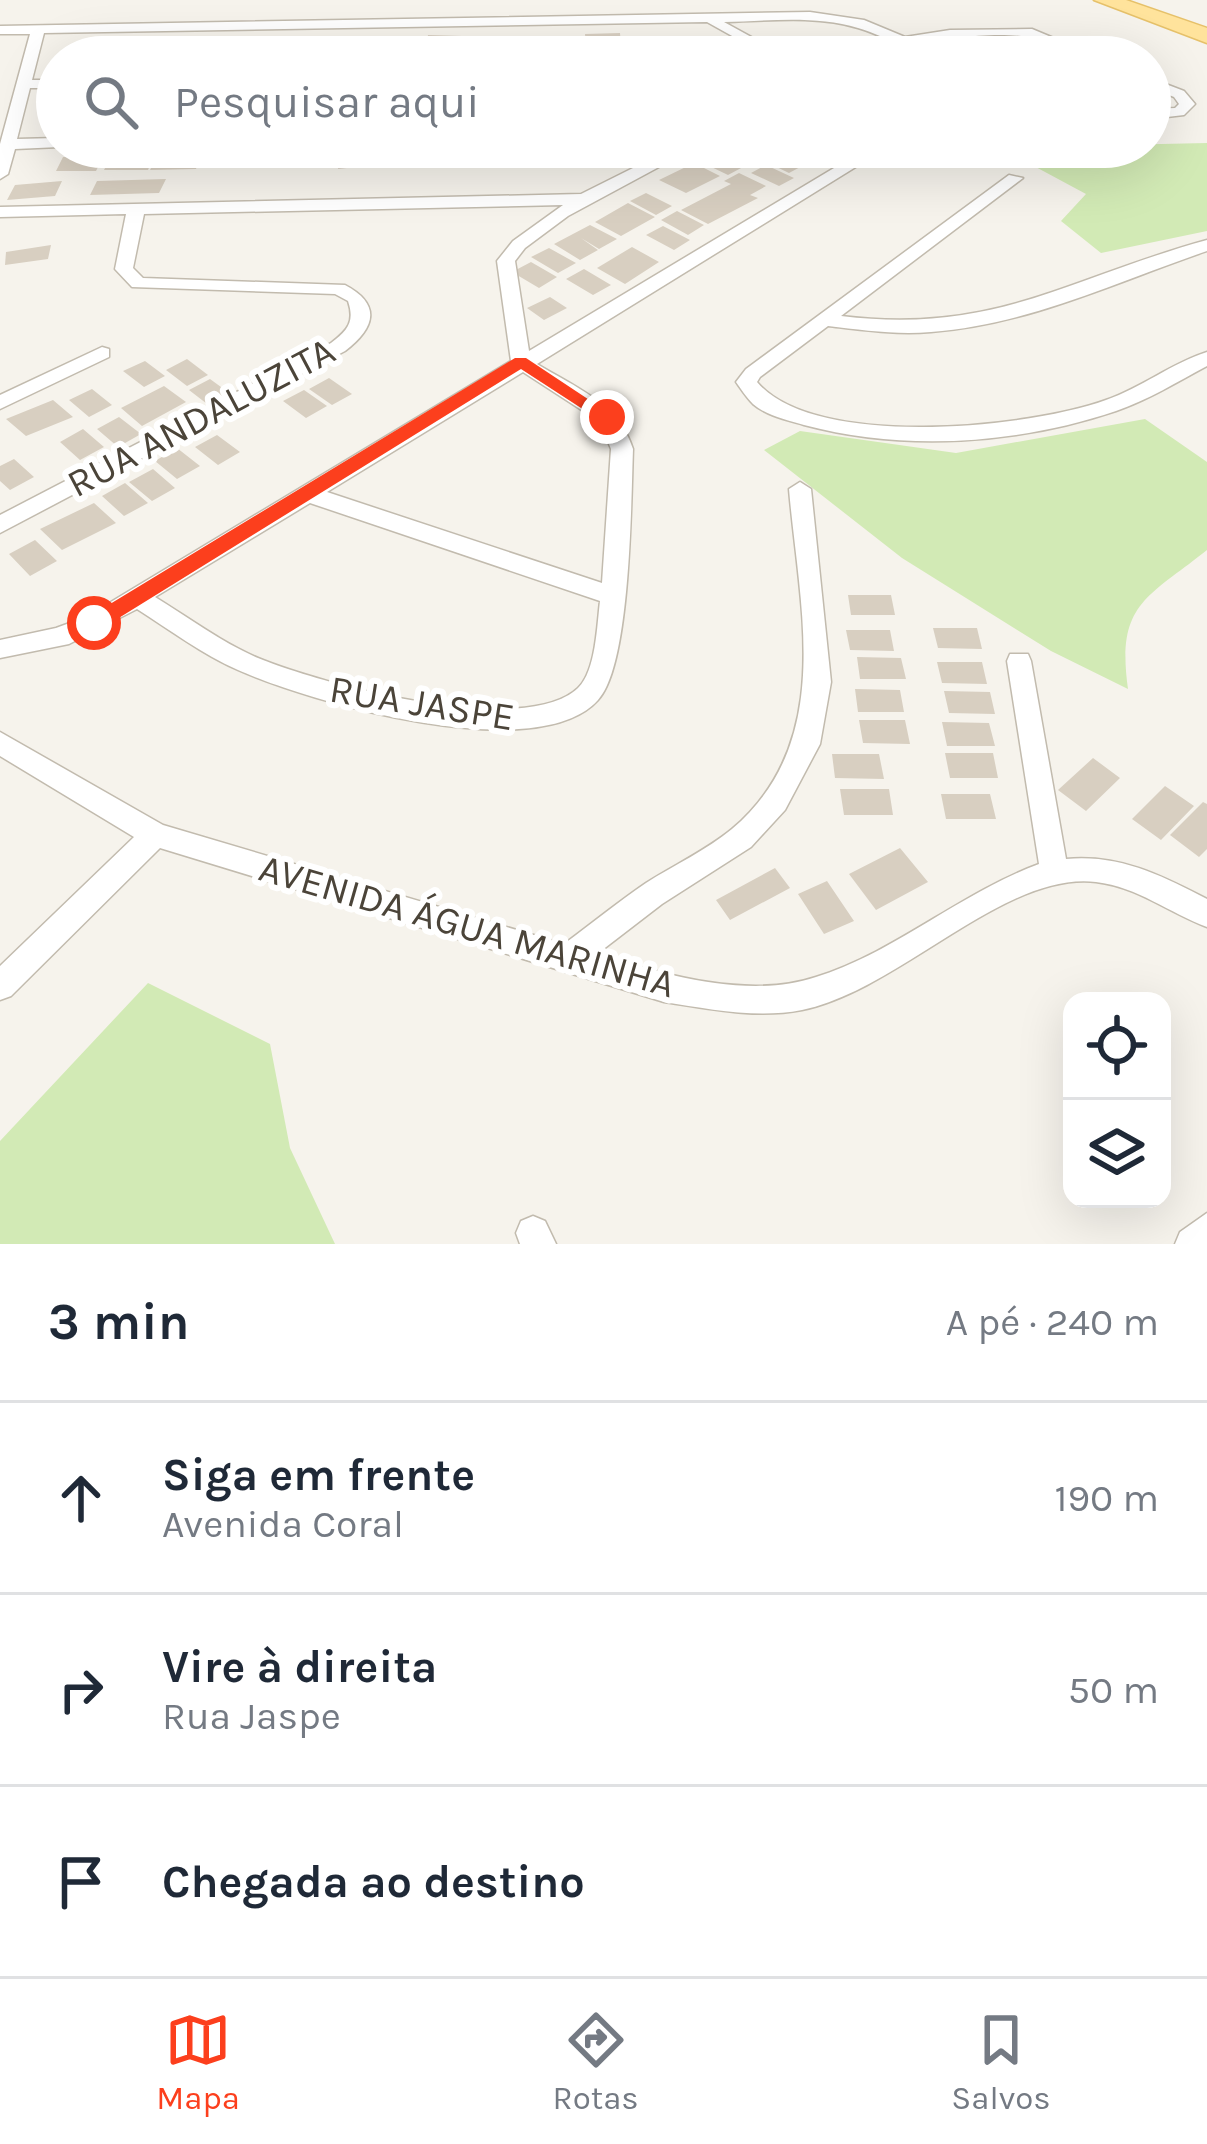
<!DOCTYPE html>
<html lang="pt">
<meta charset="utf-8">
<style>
body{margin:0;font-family:Karla,sans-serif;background:#f6f6f7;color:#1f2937}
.controls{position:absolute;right:36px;bottom:36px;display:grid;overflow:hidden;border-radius:24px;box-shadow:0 12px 48px #0002}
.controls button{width:108px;height:108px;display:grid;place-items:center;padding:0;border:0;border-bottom:3px solid #e0e1e3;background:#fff;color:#1f2937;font:60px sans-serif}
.stop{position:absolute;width:36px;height:36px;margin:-27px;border:9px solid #fc3f1d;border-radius:50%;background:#fff}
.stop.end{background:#fc3f1d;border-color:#fff;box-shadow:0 3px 12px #0008}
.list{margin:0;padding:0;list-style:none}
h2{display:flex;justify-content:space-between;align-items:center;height:156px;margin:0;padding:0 48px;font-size:51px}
h2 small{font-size:39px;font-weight:400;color:#747a83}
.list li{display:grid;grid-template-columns:78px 1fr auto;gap:36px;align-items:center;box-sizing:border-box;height:192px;padding:0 48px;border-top:3px solid #e0e1e3}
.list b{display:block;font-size:45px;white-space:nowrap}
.list p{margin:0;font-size:39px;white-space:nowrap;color:#747a83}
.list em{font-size:39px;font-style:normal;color:#747a83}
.icon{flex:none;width:66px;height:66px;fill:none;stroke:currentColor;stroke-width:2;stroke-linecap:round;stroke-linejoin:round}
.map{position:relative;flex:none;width:1207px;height:1244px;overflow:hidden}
.search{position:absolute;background:#fff;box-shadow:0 12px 48px #0002;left:36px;right:36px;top:36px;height:132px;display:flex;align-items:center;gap:30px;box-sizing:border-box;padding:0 42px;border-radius:66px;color:#747a83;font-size:45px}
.sheet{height:732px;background:#fff}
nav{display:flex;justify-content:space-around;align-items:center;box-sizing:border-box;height:168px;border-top:3px solid #e0e1e3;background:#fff;font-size:33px;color:#747a83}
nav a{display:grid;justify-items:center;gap:6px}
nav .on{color:#fc3f1d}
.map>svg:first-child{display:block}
.green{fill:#d2eab5}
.building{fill:#d8cfc1}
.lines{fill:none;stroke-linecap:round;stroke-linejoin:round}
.street-casing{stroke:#c2bbae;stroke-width:3}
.primary-casing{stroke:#e6c16a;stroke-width:3}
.street{fill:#fff;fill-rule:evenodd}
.primary{fill:#ffe39c;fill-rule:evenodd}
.route{fill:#fc3f1d}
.labels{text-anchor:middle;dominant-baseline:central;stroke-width:12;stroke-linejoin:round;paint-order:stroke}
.street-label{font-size:39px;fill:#4b4439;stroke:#fff}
</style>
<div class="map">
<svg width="1207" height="1244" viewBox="0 0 1207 1244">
<rect width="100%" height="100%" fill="#f6f3ec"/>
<!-- green -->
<path class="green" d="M1207 143V231L1101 253 1061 221 1086 194 1032 165 1022 147Z
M1145 419 1207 462V550C1147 598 1116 604 1128 689L1051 651 902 558 764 450 800 431 956 453Z
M148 983 270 1044 290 1148 335 1244H0V1141Z"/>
<!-- building -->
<path class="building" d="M620 33 621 46 586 47 585 34Z
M428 35 462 36 461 49 426 48Z
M869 38 884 45 900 53 867 57 846 47Z
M607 149V163L561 164V150Z
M364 150H385L382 164 338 169 341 155H363Z
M777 152 804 165 789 173 762 160Z
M716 154 743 167 728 175 701 162Z
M201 155 196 169 150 170 157 156Z
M111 156H154L148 170H104Z
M63 157H103L96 171H56Z
M694 163 720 176 686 193 659 180Z
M766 165 794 178 779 186 751 173Z
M739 173 766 186 750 195 758 198 708 224 681 210 731 184 724 181Z
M166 179 159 193 90 195 97 181Z
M62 181 55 196 7 200 15 185Z
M646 193 672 206 656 215 630 201Z
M628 203 655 217 621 236 595 222Z
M677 211 704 225 688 235 661 220Z
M590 225 617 239 599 249 581 238 598 250 580 260 554 244Z
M663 226 690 240 674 250 646 235Z
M51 245 48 259 5 265 6 252Z
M632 247 659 262 625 284 597 268Z
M549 248 576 263 558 273 531 257Z
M531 262 557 277 539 288 512 272Z
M584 269 611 285 593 295 566 279Z
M550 297 567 308 544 320 527 308Z
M187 359 208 375 187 386 166 370Z
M145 361 165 376 144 387 123 371Z
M329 378 352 394 332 405 309 389Z
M210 379 232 395 211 407 189 390Z
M164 386 186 402 142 426 121 408Z
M92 389 112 405 89 417 69 400Z
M304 390 327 406 306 418 283 401Z
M53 400 73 417 26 436 6 419Z
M119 417 141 434 118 447 97 429Z
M83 429 104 447 80 460 60 442Z
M217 435 240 452 218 465 195 447Z
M177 448 200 466 177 479 155 461Z
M14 459 34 477 10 490 0 481V466Z
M153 469 175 488 152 501 129 482Z
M125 483 148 503 124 516 102 496Z
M94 503 116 523 62 550 40 529Z
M35 540 57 561 30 576 9 554Z
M848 595H891L895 615H851Z
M933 628H977L982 649 938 648Z
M846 630H890L894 651 850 650Z
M857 657 901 658 906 679H860Z
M937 662H982L987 684 942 683Z
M855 689 900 690 904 712H858Z
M944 691 990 692 995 714 949 713Z
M859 720H905L910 744 863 743Z
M942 722 989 723 995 746H947Z
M945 753H993L998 778H950Z
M832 754H879L884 779 835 778Z
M1093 758 1120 778 1086 811 1058 790Z
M1165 786 1194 806 1161 840 1132 819Z
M840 789H889L893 815H844Z
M941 794H990L996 819H946Z
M1203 802 1207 804V849L1199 857 1170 835Z
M900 848 928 882 876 910 849 874Z
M775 868 790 888 730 920 716 900Z
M827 881 854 921 824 934 798 894Z"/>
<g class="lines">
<defs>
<path id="street" d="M810 12 864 20 905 37 950 30 1032 29 1099 57C1074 57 1058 46 1035 39 1006 30 950 38 920 43L948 57C915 57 889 37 858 28 816 15 767 21 724 22L788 57H770L707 22 44 33 32 80H57V88H30L17 139 57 138 60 147 15 149 8 174 0 179V144L30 34H0V26Z
M1150 78 1184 91 1195 104 1184 115 1150 119V109L1175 108 1179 104 1174 97 1150 87Z
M675 147H696L568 216 525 248 515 261 529 351 869 147H888L537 364C575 387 619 404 633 449 631 500 631 665 598 700 537 768 310 702 238 670 202 654 170 630 137 609L69 644 0 658V640L56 628 86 617 511 361 497 261 513 241 563 205 144 214 133 268 143 278 345 285C383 305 374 329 345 351L0 533V515L331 343C348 330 355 322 348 301L335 294 132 287 115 269 126 214 0 217V207L581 194ZM523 372 600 422 611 449 602 583 327 492ZM310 503 600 601C597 625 596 671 578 688 524 739 321 684 258 658 221 642 189 618 155 597Z
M1009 175 1023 178 841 316C995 335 1068 278 1207 240V251C1116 282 1028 325 931 332 896 335 862 330 828 326L760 377 757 382C814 450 1029 428 1106 400 1141 388 1172 363 1207 352V366C1177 382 1148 400 1116 411 1018 444 905 452 804 425 787 420 767 416 753 404 747 398 741 389 736 382L746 369Z
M102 347 109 349V357L0 409V395Z
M800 482 811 489 831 682 820 744 785 810 751 847 662 904 597 954C664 974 747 1000 816 977 896 952 960 893 1039 864L1007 661 1010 654H1028L1031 661 1066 859C1119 854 1161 875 1207 899V927C1169 913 1138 887 1096 882 1004 871 900 990 802 1010 757 1019 709 1009 664 1002L160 848 11 996 0 1000V966L134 837 0 756V732L163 825 564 944C591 924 618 902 646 883 674 865 707 850 732 829 836 741 799 607 789 489Z
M1207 1213V1244H1175L1180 1232Z
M533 1216 545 1221 556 1244H520L516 1233 521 1221Z"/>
<path id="primary" d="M1094 0H1126L1207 28V43Z"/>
</defs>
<!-- street casing -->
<use href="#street" class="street-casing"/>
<!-- primary casing -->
<use href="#primary" class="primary-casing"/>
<!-- street -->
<use href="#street" class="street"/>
<!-- primary -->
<use href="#primary" class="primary"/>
</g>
<!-- route -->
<path class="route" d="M515 358H526L615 417 601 421 521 369 101 629H87V618Z"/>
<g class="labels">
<!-- street labels -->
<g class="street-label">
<text transform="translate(201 417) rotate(-28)">RUA ANDALUZITA</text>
<text transform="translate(422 703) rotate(9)">RUA JASPE</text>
<text transform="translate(467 926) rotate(16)">AVENIDA ÁGUA MARINHA</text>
</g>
</g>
</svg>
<div class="controls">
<button><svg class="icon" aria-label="locate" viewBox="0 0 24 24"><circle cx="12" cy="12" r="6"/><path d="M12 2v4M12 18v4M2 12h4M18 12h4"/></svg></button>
<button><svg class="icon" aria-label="layers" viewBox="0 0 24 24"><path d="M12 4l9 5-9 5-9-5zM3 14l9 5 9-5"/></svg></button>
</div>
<div class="stop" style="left:94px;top:623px"></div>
<div class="stop end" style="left:607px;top:417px"></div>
<div class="search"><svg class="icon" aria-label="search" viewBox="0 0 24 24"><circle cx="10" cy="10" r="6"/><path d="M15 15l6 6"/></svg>Pesquisar aqui</div>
</div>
<section class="sheet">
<h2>3 min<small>A pé · 240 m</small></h2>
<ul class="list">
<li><svg class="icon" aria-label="ahead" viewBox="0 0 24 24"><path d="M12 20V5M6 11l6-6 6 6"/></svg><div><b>Siga em frente</b><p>Avenida Coral</p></div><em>190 m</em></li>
<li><svg class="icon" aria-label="right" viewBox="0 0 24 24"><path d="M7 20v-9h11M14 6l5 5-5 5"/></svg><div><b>Vire à direita</b><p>Rua Jaspe</p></div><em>50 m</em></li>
<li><svg class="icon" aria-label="arrive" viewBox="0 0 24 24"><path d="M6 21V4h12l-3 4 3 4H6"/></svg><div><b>Chegada ao destino</b></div></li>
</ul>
</section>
<nav>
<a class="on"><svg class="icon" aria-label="map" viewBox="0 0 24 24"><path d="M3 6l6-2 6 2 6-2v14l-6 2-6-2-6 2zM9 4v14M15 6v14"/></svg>Mapa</a>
<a><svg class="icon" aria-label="directions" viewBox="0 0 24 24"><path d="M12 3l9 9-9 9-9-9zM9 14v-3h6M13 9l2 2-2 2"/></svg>Rotas</a>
<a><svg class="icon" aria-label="saved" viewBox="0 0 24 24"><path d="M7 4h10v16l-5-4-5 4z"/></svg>Salvos</a>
</nav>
